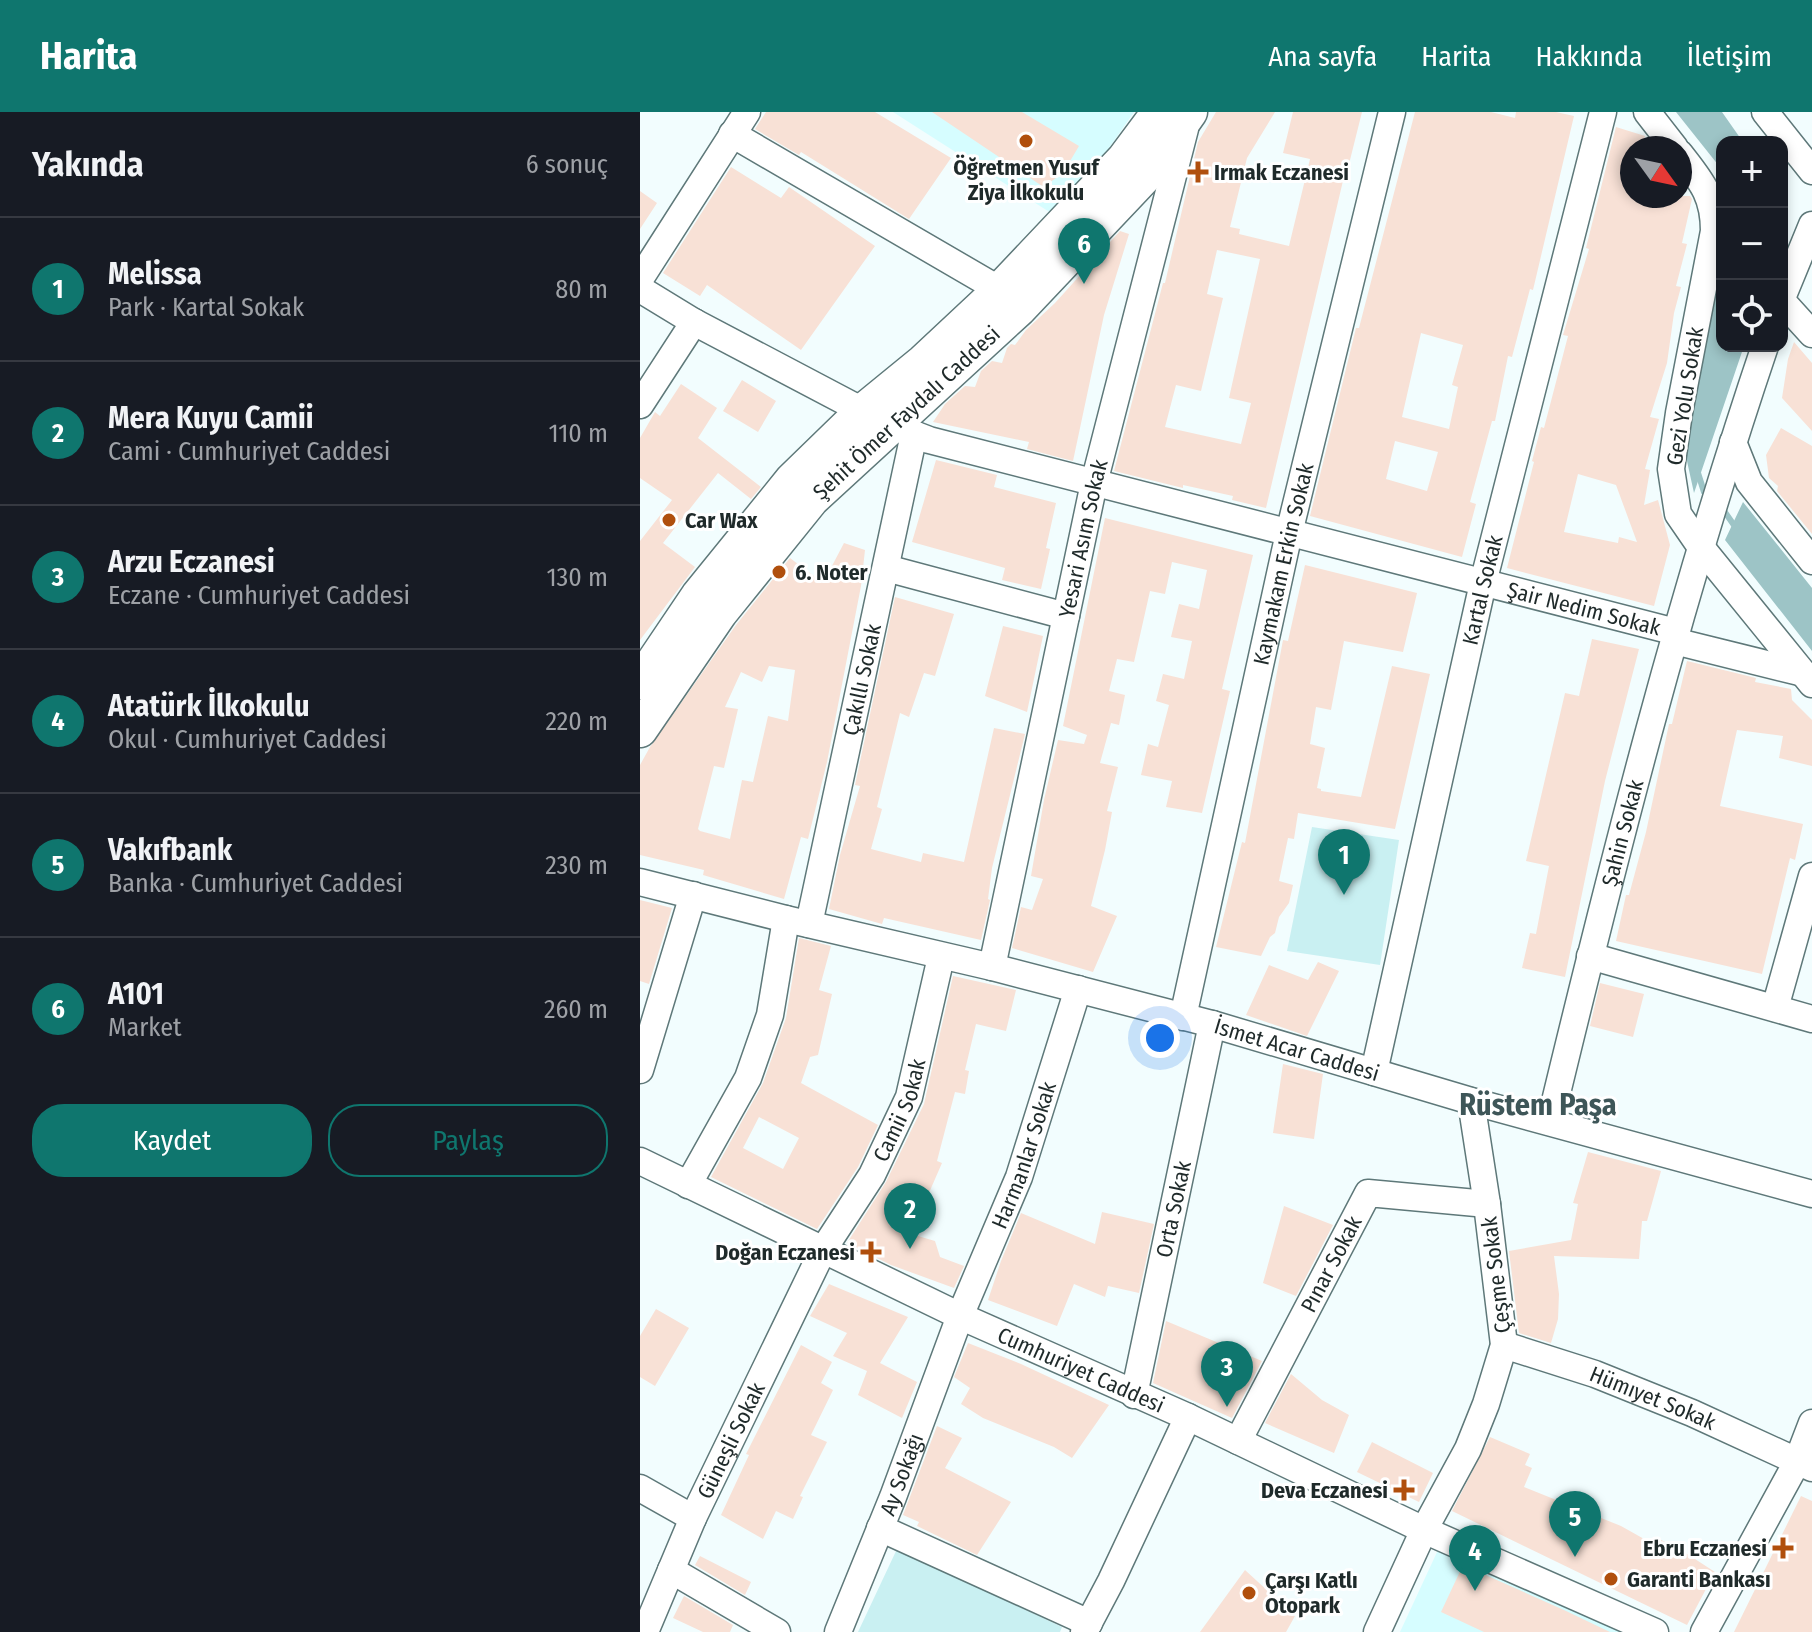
<!DOCTYPE html>
<html lang="tr">
<meta charset="utf-8">
<style>
body{margin:0;font-family:"Fira Sans Condensed",sans-serif;background:#20242c;color:#f1f3f6}
.controls{position:absolute;right:24px;top:24px;display:grid;overflow:hidden;border-radius:16px;box-shadow:0 4px 12px #0003}
.controls button{width:72px;height:72px;display:grid;place-items:center;padding:0;border:0;border-bottom:2px solid #363941;background:#171b24;color:#f1f3f6;font:40px sans-serif}
.compass{position:absolute;left:980px;top:24px;width:72px;height:72px;border-radius:50%;background:#171b24;box-shadow:0 4px 12px #0003;rotate:123deg}
.you{position:absolute;left:520px;top:926px;width:28px;height:28px;margin:-20px;border:6px solid #fff;border-radius:50%;background:#1a73e8;box-shadow:0 0 0 12px #1a73e833}
.badge{display:grid;place-items:center;width:52px;height:52px;border-radius:50%;background:#0f766e;color:#fff;font-size:26px;font-weight:700}
.pin{position:absolute;translate:-50% -66px;filter:drop-shadow(0 2px 4px #0008)}
.pin::after{content:'';position:absolute;top:42px;width:28px;height:24px;background:inherit;clip-path:polygon(0 0,100% 0,50% 100%)}
.list{margin:0;padding:0;list-style:none}
h2{display:flex;justify-content:space-between;align-items:center;height:104px;margin:0;padding:0 32px;font-size:34px}
h2 small{font-size:26px;font-weight:400;color:#9ea1a6}
.list li{display:grid;grid-template-columns:52px 1fr auto;gap:24px;align-items:center;box-sizing:border-box;height:144px;padding:0 32px;border-top:2px solid #363941}
.list b{display:block;font-size:30px;white-space:nowrap}
.list p{margin:0;font-size:26px;white-space:nowrap;color:#9ea1a6}
.list em{font-size:26px;font-style:normal;color:#9ea1a6}
.actions{display:flex;gap:16px;padding:24px 32px}
.actions a{flex:1;padding:18px 0;border:2px solid #0f766e;border-radius:32px;text-align:center;font-size:28px;color:#0f766e}
.actions .main{background:#0f766e;color:#fff}
.icon{flex:none;width:44px;height:44px;fill:none;stroke:currentColor;stroke-width:2;stroke-linecap:round;stroke-linejoin:round}
.map{position:relative;flex:none;width:1172px;height:1520px;overflow:hidden}
header{display:flex;align-items:center;gap:48px;box-sizing:border-box;height:112px;padding:0 40px;background:#0f766e;color:#fff}
header strong{font-size:38px}
nav{display:flex;gap:44px;margin-inline-start:auto;font-size:28px}
main{display:flex}
aside{flex:1;background:#171b24}
.map>svg:first-child{display:block}
.built{fill:#d6fdff}
.green{fill:#c9f0f2}
.water{fill:#9dc4c6}
.lines{fill:none;stroke-linecap:round;stroke-linejoin:round}
.stream{stroke:#9dc4c6;stroke-width:6}
.building{fill:#f8e1d6;fill-rule:evenodd}
.minor-casing{stroke:#5e7879;stroke-width:29}
.major-casing{stroke:#5e7879;stroke-width:37}
.minor{stroke:#fff;stroke-width:26}
.major{stroke:#fff;stroke-width:34}
.poi-dot{fill:#b04f0d;stroke:#fff;stroke-width:3}
.labels{text-anchor:middle;dominant-baseline:central;stroke-width:6;stroke-linejoin:round;paint-order:stroke}
.poi-label{font-size:22px;font-weight:bold;fill:#1f2a2a;stroke:#fff;text-anchor:start}
.street-label{font-size:22px;fill:#1f2a2a;stroke:#fff}
.district-label{font-size:30px;font-weight:bold;fill:#3e5658;stroke:#fff}
</style>
<header>
<strong>Harita</strong>
<nav><a>Ana sayfa</a><a>Harita</a><a>Hakkında</a><a>İletişim</a></nav>
</header>
<main>
<aside>
<h2>Yakında<small>6 sonuç</small></h2>
<ul class="list">
<li><span class="badge">1</span><div><b>Melissa</b><p>Park · Kartal Sokak</p></div><em>80 m</em></li>
<li><span class="badge">2</span><div><b>Mera Kuyu Camii</b><p>Cami · Cumhuriyet Caddesi</p></div><em>110 m</em></li>
<li><span class="badge">3</span><div><b>Arzu Eczanesi</b><p>Eczane · Cumhuriyet Caddesi</p></div><em>130 m</em></li>
<li><span class="badge">4</span><div><b>Atatürk İlkokulu</b><p>Okul · Cumhuriyet Caddesi</p></div><em>220 m</em></li>
<li><span class="badge">5</span><div><b>Vakıfbank</b><p>Banka · Cumhuriyet Caddesi</p></div><em>230 m</em></li>
<li><span class="badge">6</span><div><b>A101</b><p>Market</p></div><em>260 m</em></li>
</ul>
<div class="actions"><a class="main">Kaydet</a><a>Paylaş</a></div>
</aside>
<div class="map">
<svg width="1172" height="1520" viewBox="0 0 1172 1520">
<rect width="100%" height="100%" fill="#f2fdfe"/>
<!-- built -->
<path class="built" d="M253 0H494L454 58 411 101Z
M798 1438 984 1520H760Z"/>
<!-- green -->
<path class="green" d="M672 715 759 728 740 853 647 839Z
M257 1437 422 1515 420 1520H218Z"/>
<!-- water -->
<path class="water" d="M1036 0H1082L1103 30H1082V65L1079 54Z
M1082 113V234H1104L1054 381 1045 340Z
M1103 390 1172 476V539L1085 428Z"/>
<g class="lines">
<!-- stream -->
<path class="stream" d="M1058 361 1064 380 1071 386
M1082 396 1096 416"/>
</g>
<!-- building -->
<path class="building" d="M126 0H235L311 46 269 107 161 40 159 43 115 17Z
M292 0H382L439 34 423 61 409 71 402 74Z
M576 0H635L607 46 590 115 600 117 599 122 649 134 670 47 643 41 653 0H722L708 56H706L626 396 592 388 593 384 543 373V376L474 359 523 171H525L558 30ZM577 138 620 147 589 286 611 291 601 332 525 315 536 273 561 279 583 186 567 182Z
M775 0H851L875 6 876 0H916L934 4 893 178 890 177 872 245 868 244 855 309H852L830 390 836 392 822 445 670 404 716 216H719ZM781 221 823 233 812 273 818 275 809 317 762 305ZM755 329 798 340 787 379 746 367Z
M976 15 1005 24 1002 36H992V84H1050L1052 87 1042 131 1047 132 1036 174 1041 175 1034 201 1027 251 1010 305 1019 307 1005 357 1010 358 1004 393 1018 388 1030 433 1014 494 867 456 894 350 892 349 901 315 904 316 928 224 923 223 949 137 946 136ZM938 362 976 373 997 430 979 425 978 431 924 420Z
M91 55 141 86 149 75 235 134 161 238 67 173 60 184 23 161Z
M0 79 17 91 0 117Z
M480 119 489 122 464 203 433 349 387 337 389 330 293 310 305 292 325 274 335 275 341 259 352 249 362 251 367 236 371 232 375 233 386 218 415 191Z
M1154 230 1172 251V319L1142 286 1148 247Z
M102 268 136 289 118 320 83 299Z
M41 272 77 296 58 326 121 375 111 387 78 361 23 431 55 455 0 528V429L32 388 0 366V326L15 300 20 304Z
M1141 316 1172 334V422L1137 379 1138 374 1129 366 1126 343Z
M296 348 357 363 354 375 416 391 406 436 410 437 401 477 362 468 365 456 272 430Z
M465 406 613 443 582 577 590 579 562 701 526 695 532 669 501 663 508 632 518 635 529 593 516 589 523 562 544 567 552 529 531 525 539 492 559 497 567 458 532 450 525 482 510 479 494 550 477 547 469 579 485 583 479 613 471 611 460 651 478 655 467 699 472 700 465 738 451 794 477 804 453 860 372 836 381 795 392 798 403 767 391 764 404 688 418 628 444 632 447 623 423 614Z
M204 431 225 438 221 474 187 650 168 727 161 725 144 787 63 763 64 758 0 743V653L10 635 96 513 150 446 183 471ZM129 554 155 558 148 609 128 604 113 670 102 668 90 727 60 719 58 717 74 654 84 656 98 597 85 595 101 560 122 570Z
M665 453 777 481 763 540 704 529 691 598 676 595 670 632 685 636 677 676 681 677V679L721 685 752 554 790 562 755 717 658 701 654 727 648 726 639 769 653 773 649 791 639 805 635 821 630 825 621 844 576 835 602 730 605 731 643 528 648 529Z
M255 485 314 502 295 564 284 561 269 605 260 601 237 695 242 697 231 737 281 750 283 741 324 750 354 616 385 622 352 756 348 787 350 788 341 828 244 806 242 812 189 797 200 743 220 674 215 673Z
M363 514 403 524 387 600 345 584Z
M952 527 999 537 965 669 925 865 882 856 890 821 896 822 909 754 886 749 925 581 939 584Z
M1047 549 1116 566 1115 570 1151 577 1152 588 1172 608V654L1139 646 1143 624 1097 618 1080 694 1163 712 1155 748 1150 746 1122 862 976 829 986 783H989L1006 720 1029 612H1032Z
M0 788 32 796 9 872 0 869Z
M159 826 191 834 179 878 192 882 178 943 170 945 161 971 238 1013 218 1055 177 1117 71 1065 123 971 146 906ZM119 1005 159 1026 143 1057 103 1036Z
M678 850 699 859 667 924 606 903 629 853 668 868Z
M313 864 376 878 366 919 336 912 325 958 329 959 325 982 315 980 297 1049 302 1051 271 1122 295 1129 300 1145 324 1154 314 1176 251 1153 207 1131 246 1070 284 992Z
M960 871 1004 882 993 925 950 914Z
M643 952 683 962 674 1027 633 1021Z
M948 1040 1021 1059 1007 1109H1002L999 1147 914 1144 919 1182 918 1207 911 1231 879 1221 869 1139 931 1128 938 1092 933 1091Z
M644 1094 693 1113 656 1184 623 1171Z
M462 1100 514 1112 499 1181 468 1174 465 1185 434 1172 417 1214 348 1188 361 1149 381 1101 455 1132Z
M189 1172 268 1205 240 1251 277 1270 262 1306 218 1283 227 1259 193 1244 207 1221 170 1204Z
M16 1197 49 1216 15 1274 0 1265V1224Z
M526 1209 622 1249 592 1306 513 1271Z
M328 1231 381 1252 469 1293 432 1346 414 1335 343 1306 321 1292 330 1276 314 1265Z
M161 1233 192 1250 181 1271 193 1278 171 1323 187 1330 160 1384 163 1385 153 1407 136 1399 123 1427 81 1403 109 1343 106 1342Z
M651 1262 682 1288 709 1303 694 1341 625 1311Z
M297 1314 322 1326 305 1356 371 1390 337 1443 277 1414 279 1410 263 1403Z
M850 1325 890 1342 885 1353 892 1356 884 1375 981 1414 1013 1432 1017 1426 1038 1436 1075 1460 1047 1513 812 1399Z
M732 1330 793 1361 779 1390 717 1360Z
M1161 1384 1172 1389V1520H1094Z
M60 1444 111 1470 105 1483 55 1453Z
M823 1453 924 1498 970 1520H844L801 1500Z
M605 1458 655 1504 646 1520H560Z
M44 1484 93 1513 90 1520H63L33 1506Z"/>
<g class="lines">
<defs>
<g id="minor">
<path d="M1007 0 1035 36"/>
<path d="M1125 0 1172 59"/>
<path d="M92 22 360 178"/>
<path d="M1040 42C1061 69 1074 83 1074 119L1039 301 1031 357 1038 402 1060 434 1172 572"/>
<path d="M0 167 107 0"/>
<path d="M0 177 54 210 223 299"/>
<path d="M1142 186 1172 113"/>
<path d="M1142 189 1172 222"/>
<path d="M0 293 54 210"/>
<path id="s1" d="M250 313 289 328 1036 520"/>
<path d="M1093 330 1109 370 1172 449"/>
<path d="M246 456 426 504"/>
<path d="M1034 529 1163 561"/>
<path id="s2" d="M0 770 146 807 352 855 572 912 831 989 1172 1082"/>
<path id="s3" d="M169 812 274 322"/>
<path d="M950 844 1172 907"/>
<path id="s4" d="M352 855 454 371 545 17"/>
<path d="M1135 896 1172 764"/>
<path id="s5" d="M543 905 649 421 752 0"/>
<path d="M0 958 53 783"/>
<path id="s6" d="M734 960 843 471 963 0"/>
<path id="s7" d="M910 1010C973 749 1039 488 1125 234"/>
<path id="s8" d="M0 1049 320 1204 548 1305 784 1418 1015 1520"/>
<path d="M48 1073 108 966 130 903 146 807"/>
<path id="s9" d="M864 1233 955 1262 1052 1301 1172 1356"/>
<path id="s10" d="M494 1283 572 912"/>
<path id="s11" d="M598 1329 728 1081 847 1092"/>
<path d="M0 1376 53 1406"/>
<path d="M240 1416 449 1511"/>
<path d="M31 1458 137 1520"/>
<path id="s12" d="M5 1520 53 1406 183 1138 232 1063 269 985 301 845"/>
<path id="s13" d="M198 1520 253 1385 320 1204 379 1065 438 877"/>
<path d="M444 1520 471 1469 548 1305"/>
<path d="M737 1520 784 1418 828 1337 846 1292 864 1233 847 1092 831 989"/>
<path d="M1064 1520 1157 1350 1172 1311"/>
</g>
<g id="major">
<path d="M0 570 58 484 152 368 223 299 283 250 360 178 484 47 519 0"/>
<path id="s14" d="M0 618 80 501 172 387 379 197 505 64 550 0"/>
</g>
</defs>
<!-- minor casing -->
<use href="#minor" class="minor-casing"/>
<!-- major casing -->
<use href="#major" class="major-casing"/>
<!-- minor -->
<use href="#minor" class="minor"/>
<!-- major -->
<use href="#major" class="major"/>
</g>
<!-- markers -->
<g class="poi-dot">
<circle cx="386" cy="29" r="8"/>
<path d="M554 48h8v8h8v8h-8v8h-8v-8h-8v-8h8z"/>
<circle cx="29" cy="408" r="8"/>
<circle cx="139" cy="460" r="8"/>
<path d="M227 1128h8v8h8v8h-8v8h-8v-8h-8v-8h8z"/>
<path d="M760 1366h8v8h8v8h-8v8h-8v-8h-8v-8h8z"/>
<path d="M1139 1424h8v8h8v8h-8v8h-8v-8h-8v-8h8z"/>
<circle cx="971" cy="1467" r="8"/>
<circle cx="609" cy="1481" r="8"/>
</g>
<g class="labels">
<!-- poi labels -->
<g class="poi-label">
<text x="386" y="55" text-anchor="middle">Öğretmen Yusuf<tspan x="386" dy="25">Ziya İlkokulu</tspan></text>
<text x="574" y="60">Irmak Eczanesi</text>
<text x="45" y="408">Car Wax</text>
<text x="155" y="460">6. Noter</text>
<text x="215" y="1140" text-anchor="end">Doğan Eczanesi</text>
<text x="748" y="1378" text-anchor="end">Deva Eczanesi</text>
<text x="1127" y="1436" text-anchor="end">Ebru Eczanesi</text>
<text x="987" y="1467">Garanti Bankası</text>
<text x="625" y="1468">Çarşı Katlı<tspan x="625" dy="25">Otopark</tspan></text>
</g>
<!-- street labels -->
<g class="street-label">
<text transform="translate(1045 284) rotate(-81)">Gezi Yolu Sokak</text>
<text stroke="none"><textPath href="#s14" startOffset="416">Şehit Ömer Faydalı Caddesi</textPath></text>
<text stroke="none"><textPath href="#s4" startOffset="438">Yesari Asım Sokak</textPath></text>
<text stroke="none"><textPath href="#s5" startOffset="464">Kaymakam Erkin Sokak</textPath></text>
<text stroke="none"><textPath href="#s6" startOffset="494">Kartal Sokak</textPath></text>
<text stroke="none"><textPath href="#s1" startOffset="718">Şair Nedim Sokak</textPath></text>
<text stroke="none"><textPath href="#s3" startOffset="250">Çakıllı Sokak</textPath></text>
<text stroke="none"><textPath href="#s7" startOffset="298">Şahin Sokak</textPath></text>
<text stroke="none"><textPath href="#s2" startOffset="678">İsmet Acar Caddesi</textPath></text>
<text stroke="none"><textPath href="#s12" startOffset="582">Camii Sokak</textPath></text>
<text stroke="none"><textPath href="#s13" startOffset="512">Harmanlar Sokak</textPath></text>
<text stroke="none"><textPath href="#s10" startOffset="190">Orta Sokak</textPath></text>
<text stroke="none"><textPath href="#s11" startOffset="200">Pınar Sokak</textPath></text>
<text transform="translate(856 1163) rotate(-97)">Çeşme Sokak</text>
<text stroke="none"><textPath href="#s8" startOffset="488">Cumhuriyet Caddesi</textPath></text>
<text stroke="none"><textPath href="#s9" startOffset="158">Hümıyet Sokak</textPath></text>
<text stroke="none"><textPath href="#s12" startOffset="210">Güneşli Sokak</textPath></text>
<text stroke="none"><textPath href="#s13" startOffset="170">Ay Sokağı</textPath></text>
</g>
<!-- district labels -->
<g class="district-label">
<text x="898" y="993">Rüstem Paşa</text>
</g>
</g>
</svg>
<div class="controls">
<button>+</button>
<button>−</button>
<button><svg class="icon" aria-label="locate" viewBox="0 0 24 24"><circle cx="12" cy="12" r="6"/><path d="M12 2v4M12 18v4M2 12h4M18 12h4"/></svg></button>
</div>
<svg class="compass" viewBox="-18 -18 36 36"><path d="M0-13l5 13h-10z" fill="#e53935"/><path d="M0 13l5-13h-10z" fill="#9ea1a6"/></svg>
<div class="you"></div>
<div class="pin badge" style="left:704px;top:783px">1</div>
<div class="pin badge" style="left:270px;top:1137px">2</div>
<div class="pin badge" style="left:587px;top:1295px">3</div>
<div class="pin badge" style="left:835px;top:1479px">4</div>
<div class="pin badge" style="left:935px;top:1445px">5</div>
<div class="pin badge" style="left:444px;top:172px">6</div>
</div>
</main>
